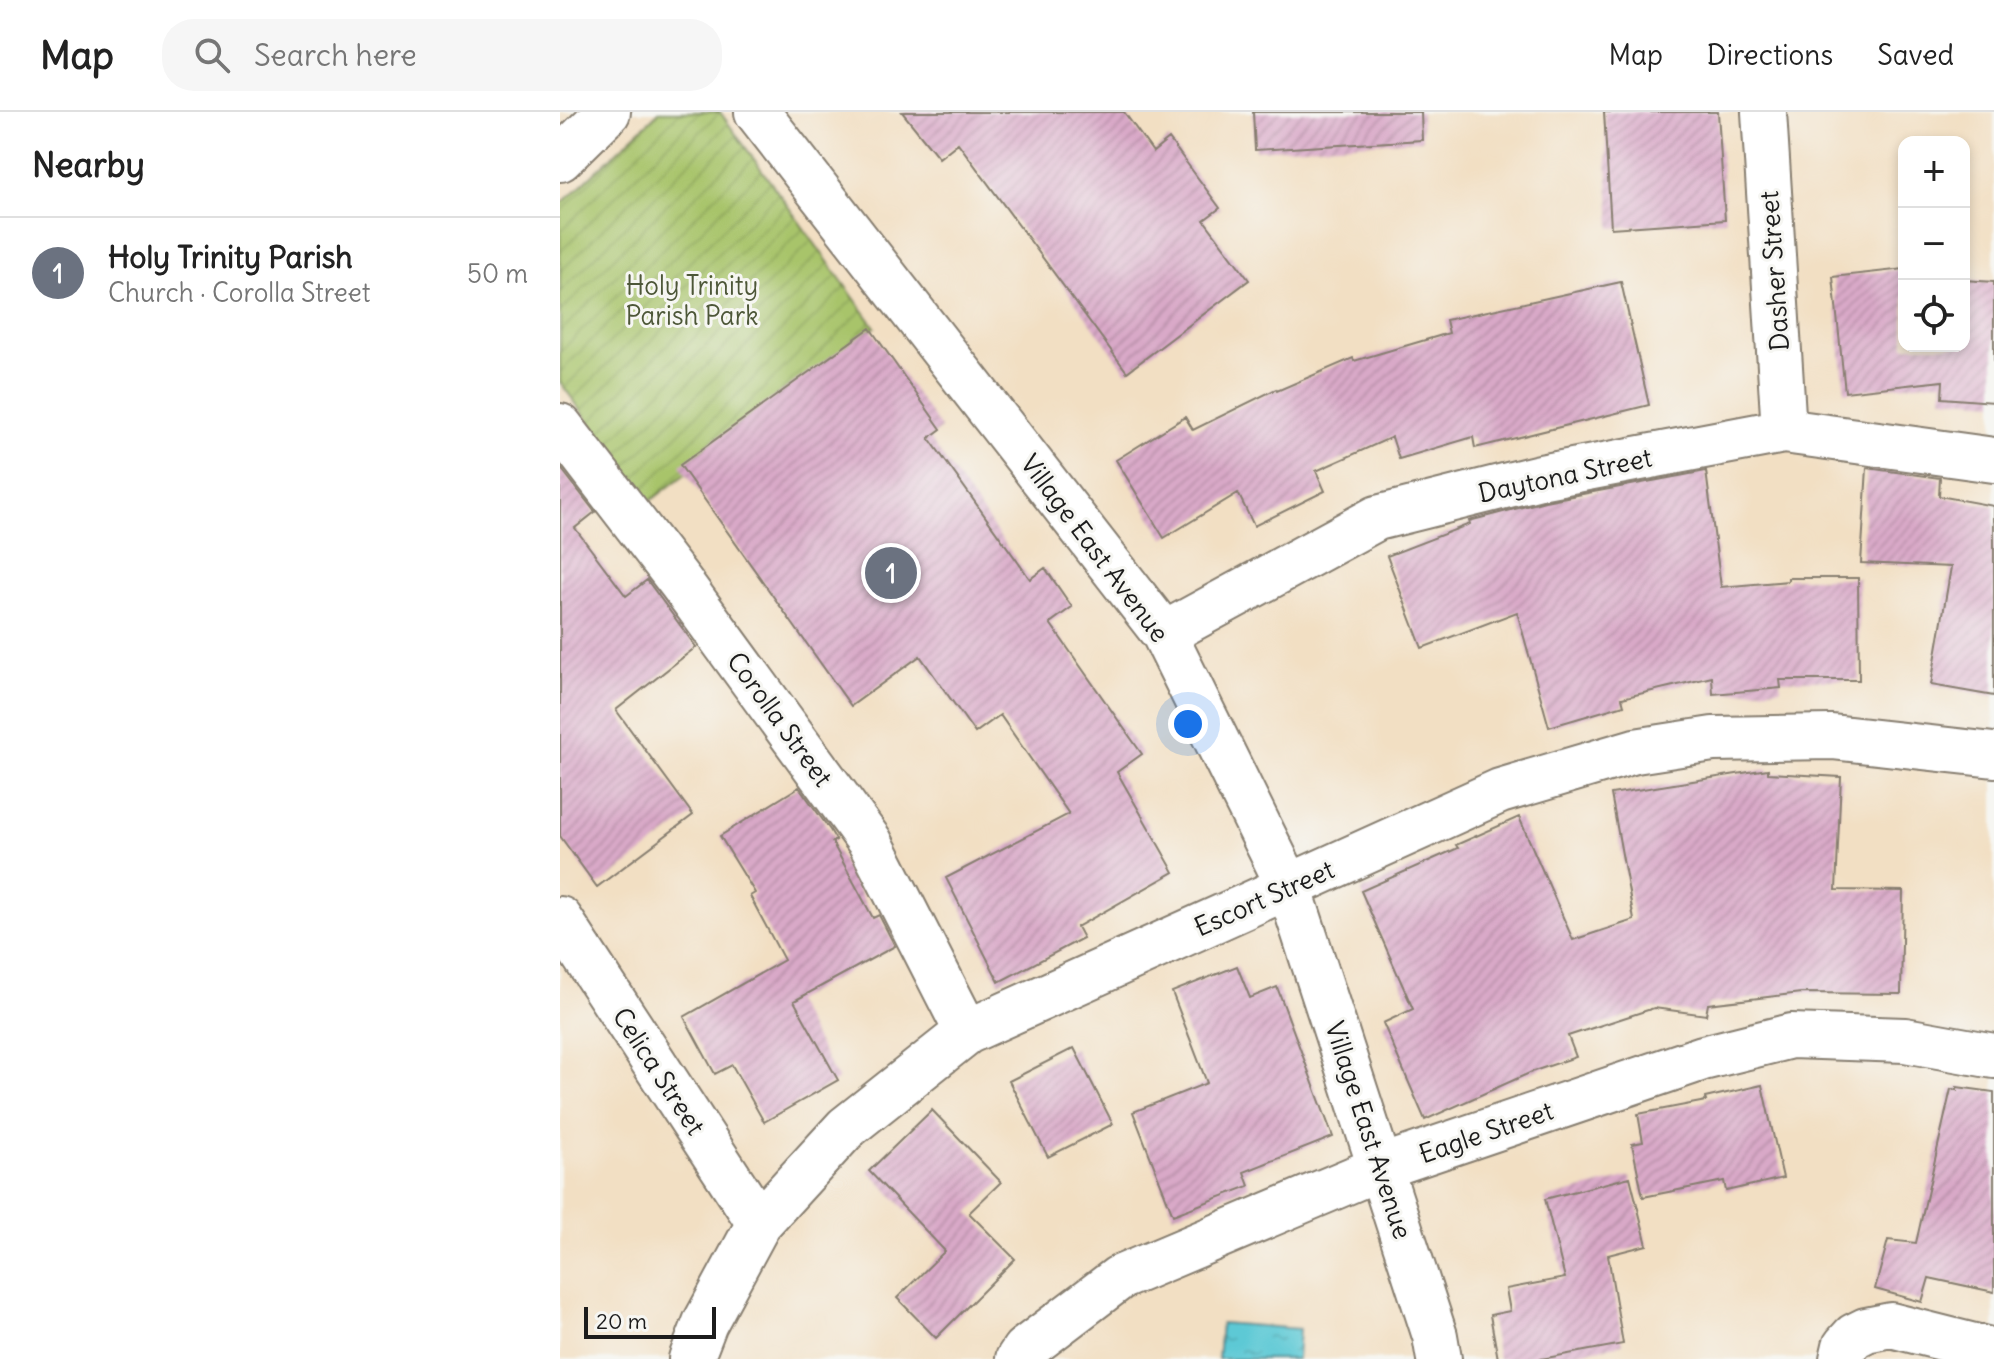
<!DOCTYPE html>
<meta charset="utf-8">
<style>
body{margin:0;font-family:Delius,sans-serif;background:#f6f6f6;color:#222}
.controls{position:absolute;right:24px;top:24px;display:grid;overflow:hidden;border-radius:16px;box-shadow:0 4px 12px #0003}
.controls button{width:72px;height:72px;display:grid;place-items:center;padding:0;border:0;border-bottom:2px solid #e0e0e0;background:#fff;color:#222;font:40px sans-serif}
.scale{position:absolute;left:24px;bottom:20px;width:132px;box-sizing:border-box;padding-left:8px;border:4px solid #1c1c1c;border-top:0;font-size:22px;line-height:28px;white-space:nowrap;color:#1c1c1c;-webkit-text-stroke:6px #f6f6f2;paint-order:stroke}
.you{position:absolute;left:628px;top:612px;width:28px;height:28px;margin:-20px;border:6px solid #fff;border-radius:50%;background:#1a73e8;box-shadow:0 0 0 12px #1a73e833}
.badge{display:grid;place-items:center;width:52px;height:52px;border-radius:50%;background:#b5179e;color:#fff;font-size:26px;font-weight:700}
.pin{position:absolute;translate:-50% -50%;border:4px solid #fff;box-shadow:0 2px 8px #0006}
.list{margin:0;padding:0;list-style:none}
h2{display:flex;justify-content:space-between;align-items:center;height:104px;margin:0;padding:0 32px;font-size:34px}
h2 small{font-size:26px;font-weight:400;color:#767676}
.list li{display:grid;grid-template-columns:52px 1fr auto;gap:24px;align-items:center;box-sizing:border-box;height:112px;padding:0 32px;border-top:2px solid #e0e0e0}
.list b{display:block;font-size:30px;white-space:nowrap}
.list p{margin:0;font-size:26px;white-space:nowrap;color:#767676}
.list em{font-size:26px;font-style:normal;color:#767676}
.icon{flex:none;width:44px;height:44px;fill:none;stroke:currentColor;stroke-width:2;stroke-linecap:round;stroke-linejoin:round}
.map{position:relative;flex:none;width:1434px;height:1247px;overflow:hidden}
header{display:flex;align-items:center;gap:48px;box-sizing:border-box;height:112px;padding:0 40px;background:#fff;border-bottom:2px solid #e0e0e0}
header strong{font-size:38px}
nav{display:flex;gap:44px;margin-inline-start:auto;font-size:28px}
.search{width:560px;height:72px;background:#f6f6f6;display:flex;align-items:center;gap:20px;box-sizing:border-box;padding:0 28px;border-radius:32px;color:#767676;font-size:30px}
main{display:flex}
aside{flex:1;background:#fff}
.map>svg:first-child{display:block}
.garden{fill:url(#garden-furrows);stroke:#627044;stroke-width:2}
.water{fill:url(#water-ripples);stroke:#3c7278;stroke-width:2}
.building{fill:url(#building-hatch)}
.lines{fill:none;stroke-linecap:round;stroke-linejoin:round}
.minor-casing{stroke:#877e70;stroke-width:48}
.minor{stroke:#fff;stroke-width:44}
.labels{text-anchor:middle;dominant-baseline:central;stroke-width:6;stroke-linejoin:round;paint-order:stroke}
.street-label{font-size:26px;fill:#1c1c1c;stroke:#f6f6f2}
.park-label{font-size:26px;fill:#4d5738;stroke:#f6f6f2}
</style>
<header>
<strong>Map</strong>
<div class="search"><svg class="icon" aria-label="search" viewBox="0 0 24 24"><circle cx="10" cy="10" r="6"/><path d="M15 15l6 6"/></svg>Search here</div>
<nav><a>Map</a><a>Directions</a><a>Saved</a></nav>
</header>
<main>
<aside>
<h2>Nearby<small></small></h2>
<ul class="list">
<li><span class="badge" style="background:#6b7280">1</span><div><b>Holy Trinity Parish</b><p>Church · Corolla Street</p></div><em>50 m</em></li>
</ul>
</aside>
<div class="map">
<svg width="1434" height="1247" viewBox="0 0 1434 1247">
<defs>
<pattern id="garden-furrows" width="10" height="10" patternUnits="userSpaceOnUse" patternTransform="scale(2)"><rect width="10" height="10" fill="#a8c46b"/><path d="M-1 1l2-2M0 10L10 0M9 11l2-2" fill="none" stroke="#90a85c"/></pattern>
<pattern id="water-ripples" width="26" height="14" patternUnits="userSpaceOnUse" patternTransform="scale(2)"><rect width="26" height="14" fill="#5dc9d5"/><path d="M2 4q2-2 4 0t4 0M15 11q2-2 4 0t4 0" fill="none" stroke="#50acb6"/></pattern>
<pattern id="building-hatch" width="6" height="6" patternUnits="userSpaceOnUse" patternTransform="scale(2)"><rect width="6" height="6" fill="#d9a9c8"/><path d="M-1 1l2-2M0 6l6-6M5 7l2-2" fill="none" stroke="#ba91ab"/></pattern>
</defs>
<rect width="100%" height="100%" fill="#f6f6f2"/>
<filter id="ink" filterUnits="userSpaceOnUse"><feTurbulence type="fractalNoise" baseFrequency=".0125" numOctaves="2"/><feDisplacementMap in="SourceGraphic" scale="16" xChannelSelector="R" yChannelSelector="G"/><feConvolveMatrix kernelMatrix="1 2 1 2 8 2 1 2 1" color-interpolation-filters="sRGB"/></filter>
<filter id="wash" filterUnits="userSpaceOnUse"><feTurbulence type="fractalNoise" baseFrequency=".006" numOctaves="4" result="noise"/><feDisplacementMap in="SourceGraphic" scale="32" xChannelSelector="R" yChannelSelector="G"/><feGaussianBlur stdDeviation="1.8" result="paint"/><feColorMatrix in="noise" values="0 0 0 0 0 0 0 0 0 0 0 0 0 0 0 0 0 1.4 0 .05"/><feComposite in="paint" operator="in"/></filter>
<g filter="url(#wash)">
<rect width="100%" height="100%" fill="#f2dfc3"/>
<!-- garden -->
<path class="garden" d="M99 0H160L315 215 89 390 0 270V93Z"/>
<!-- water -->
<path class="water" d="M661 1211 739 1217 737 1247H658Z"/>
<g id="blocks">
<!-- building -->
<path class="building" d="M342 0H564L593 40 609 27 660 96 644 108 689 168 567 260 398 31 379 46Z
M693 0H861L862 28 695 38Z
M1044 0H1158L1165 108 1051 116Z
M1344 157V234H1404V168L1434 170V290L1382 286 1383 269 1285 280 1273 165Z
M1061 170 1089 293 915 336 913 325 839 347 832 325 756 359 765 379 694 414 678 381 604 426 556 348 625 305 633 318 716 277 717 279 793 246 794 249 889 221 886 208Z
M310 216 381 317 369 326 470 467 485 456 512 495 490 511 582 642 557 660 614 760 517 815 523 826 439 870 386 766 509 702 440 603 415 621 360 544 291 594 120 353Z
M0 355 35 400 15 416 66 484 87 468 136 535 56 598 133 703 37 775 0 724Z
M1307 356 1380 366 1379 384 1434 394V584L1371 573 1391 455 1301 451Z
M1146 359 1161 475 1228 469V466H1298L1299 568H1220L1221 576 1153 582 1152 565 1062 586 1064 593 989 615 957 500 862 536 827 444 910 412 909 409 985 389Z
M1208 657V661L1281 665 1276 778 1343 779 1341 882 1241 881 1148 892 1146 903 1094 896 1008 924 1016 945 974 959 865 1008 823 911 853 897 801 779 898 736 896 733 959 705 1013 828 1074 808 1051 682Z
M239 675 270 718 276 728 272 730 313 806 319 803 335 834 234 889 278 968 204 1010 172 953 155 962 124 905 224 848 190 784 195 781 160 724Z
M677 854 690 886 717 875 773 1025 684 1060 689 1074 613 1103 573 1000 647 971 612 880Z
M514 936 553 1012 488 1045 449 969Z
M1202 973 1223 1066 1166 1079 1164 1069 1083 1085 1072 1032 1083 1030 1078 1002 1146 989 1145 986Z
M1397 975 1434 980V1180L1369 1166 1362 1190 1315 1177 1328 1128 1356 1131 1391 977 1397 978Z
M372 998 441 1070 409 1101 455 1147 376 1226 337 1186 385 1139 309 1059Z
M1070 1065 1087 1133 1048 1143 1063 1232 981 1247H938L930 1203 950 1199 946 1177 1005 1166 985 1087Z"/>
</g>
</g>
<g filter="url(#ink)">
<use href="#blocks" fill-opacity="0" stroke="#877e70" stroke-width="2"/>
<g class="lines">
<defs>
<path id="minor" d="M197 0 604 522 729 775 875 1224 879 1247
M1204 0 1224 319
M0 47 48 0
M0 314 121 471 310 730 407 920
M604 522 817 406 980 365 1224 319 1434 348
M0 807 199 1111
M131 1247 145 1211 199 1111 286 1016 407 920 940 679 1075 639 1153 627 1272 625 1434 643
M458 1247 464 1238 559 1166 822 1055 1143 946 1231 924 1345 928 1434 944
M1282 1247 1285 1234 1294 1224 1306 1218 1331 1213 1434 1239"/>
</defs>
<!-- minor casing -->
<use href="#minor" class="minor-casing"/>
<!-- minor -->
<use href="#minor" class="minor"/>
</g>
</g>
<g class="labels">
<!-- street labels -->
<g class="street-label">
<text transform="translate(1214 159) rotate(-94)">Dasher Street</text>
<text transform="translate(1005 363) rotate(-12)">Daytona Street</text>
<text transform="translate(535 436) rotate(53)">Village East Avenue</text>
<text transform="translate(220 607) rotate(54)">Corolla Street</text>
<text transform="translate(704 786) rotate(-24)">Escort Street</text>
<text transform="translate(99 959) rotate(57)">Celica Street</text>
<text transform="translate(809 1018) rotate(72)">Village East Avenue</text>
<text transform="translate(926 1020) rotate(-19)">Eagle Street</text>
</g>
<!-- park labels -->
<g class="park-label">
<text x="132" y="173">Holy Trinity<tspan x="132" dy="30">Parish Park</tspan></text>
</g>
</g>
</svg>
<div class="controls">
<button>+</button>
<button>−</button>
<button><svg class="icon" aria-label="locate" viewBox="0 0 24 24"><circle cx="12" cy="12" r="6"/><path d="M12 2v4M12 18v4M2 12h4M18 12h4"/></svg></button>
</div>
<div class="scale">20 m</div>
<div class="you"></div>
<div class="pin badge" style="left:331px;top:461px;background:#6b7280">1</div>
</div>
</main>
